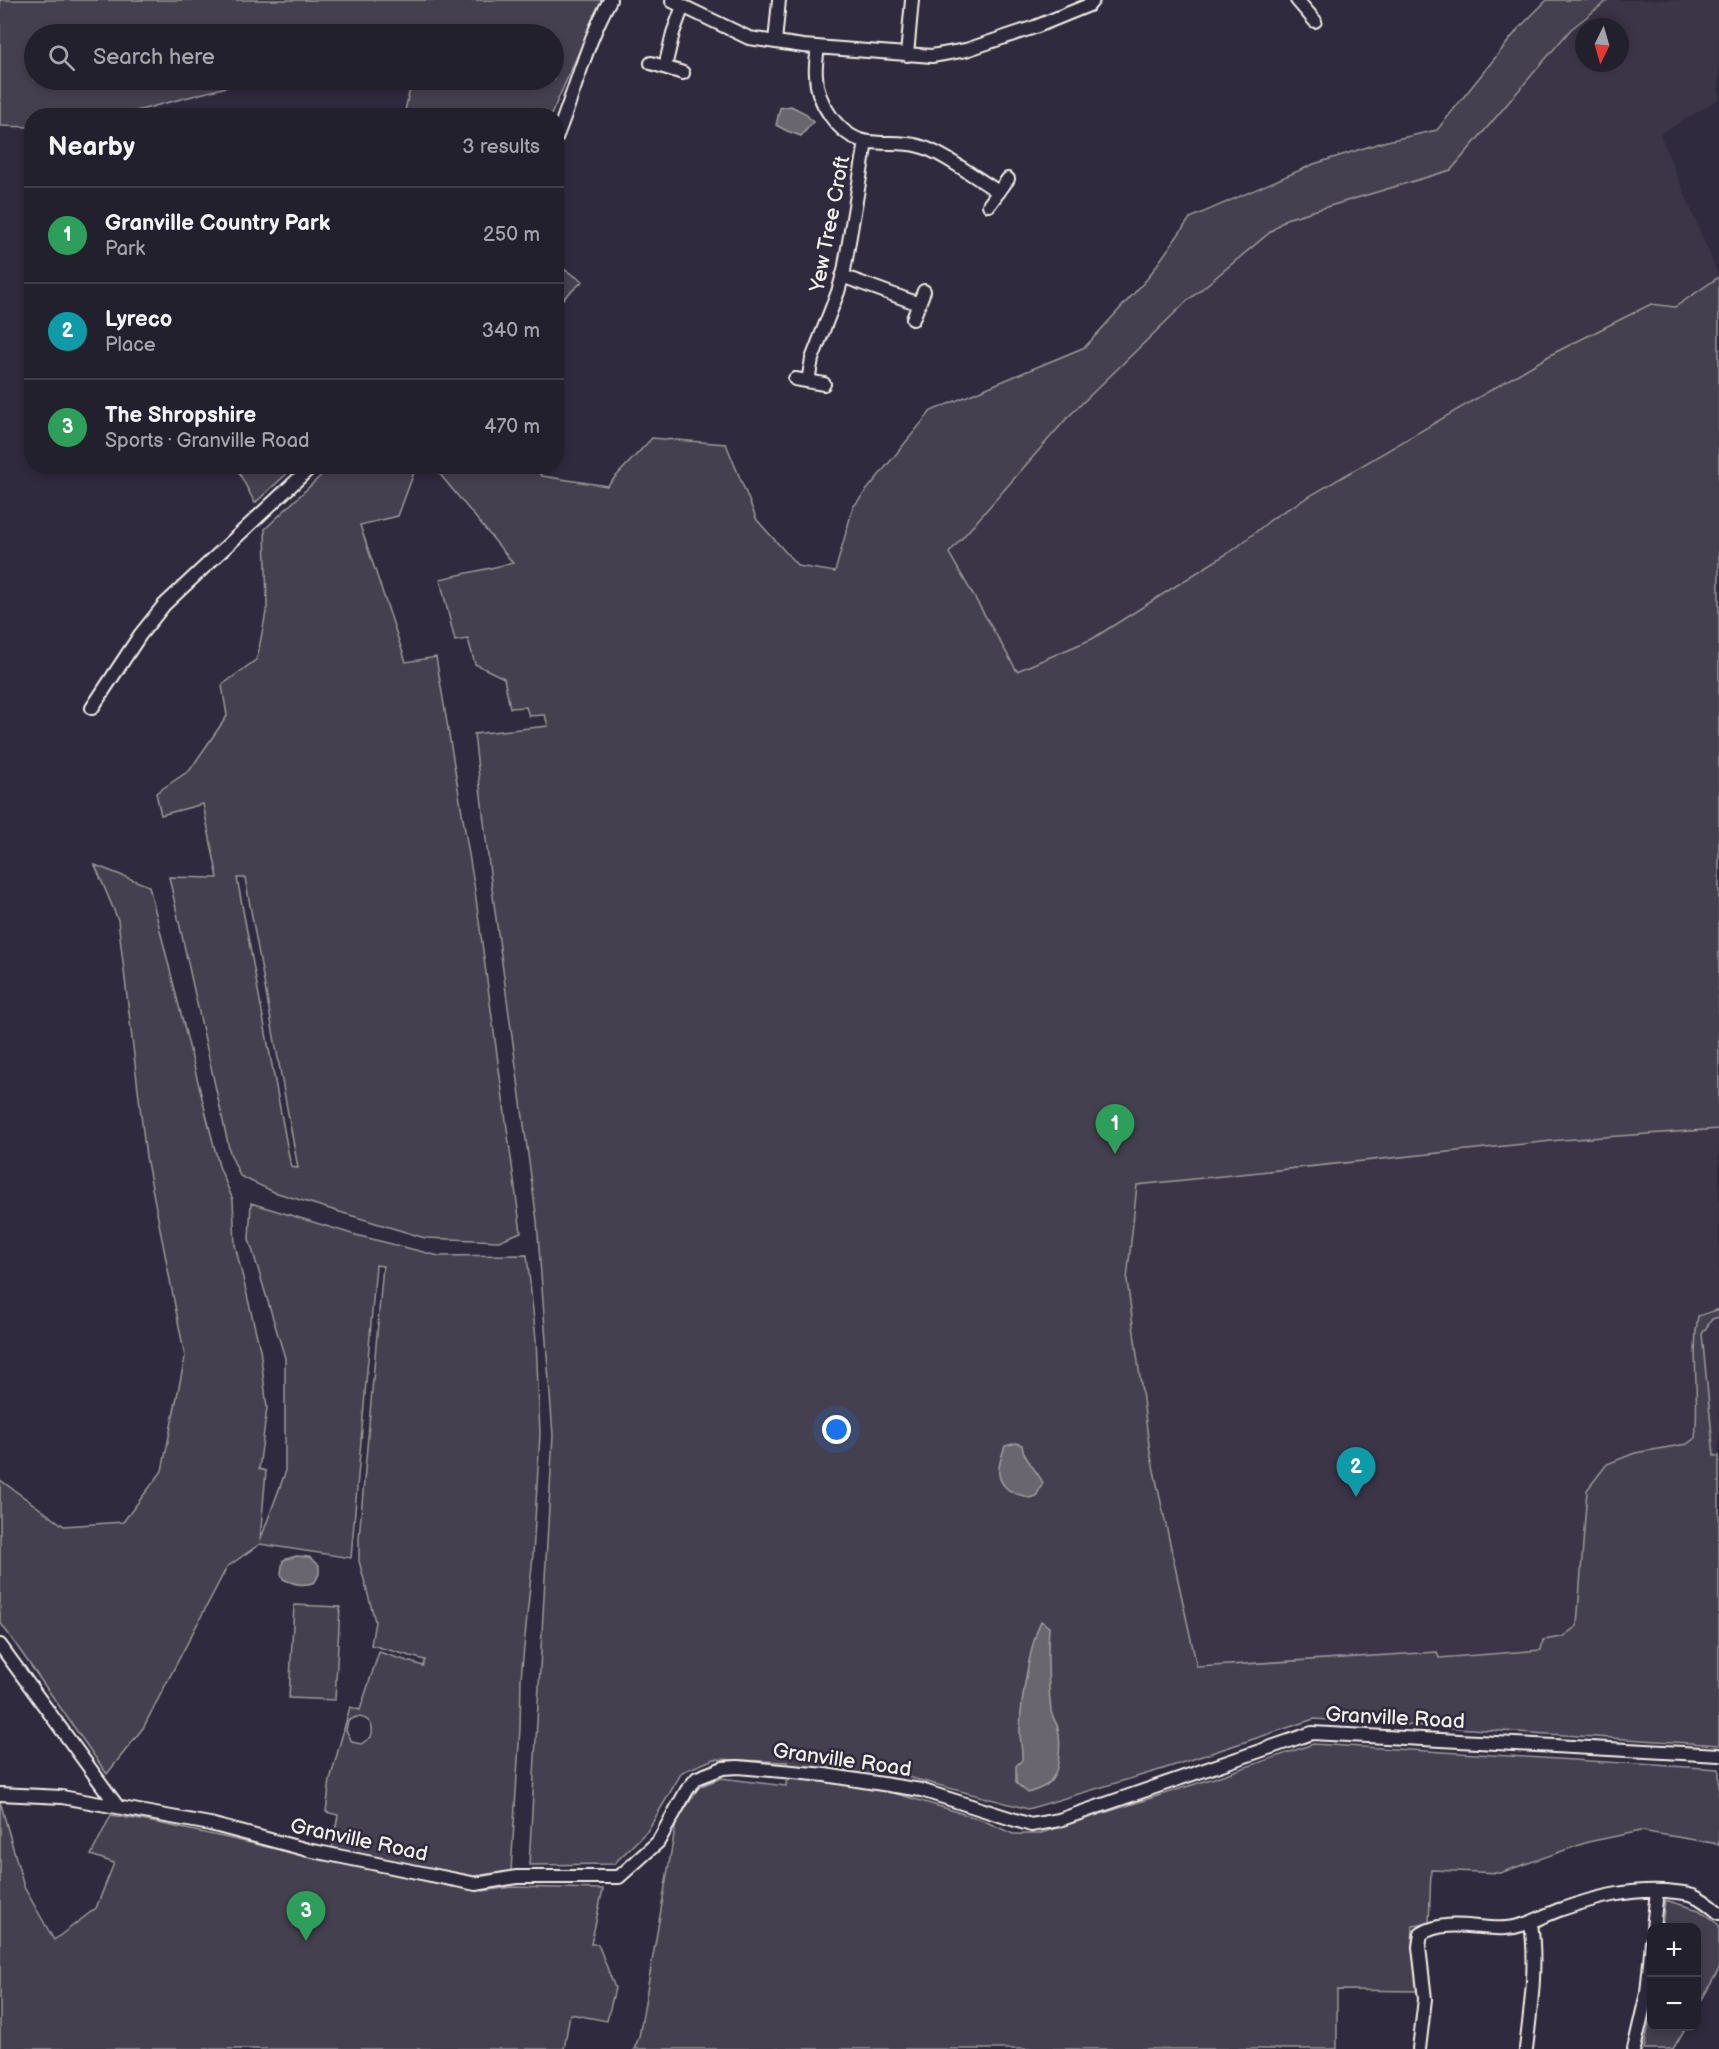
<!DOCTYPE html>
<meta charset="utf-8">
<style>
body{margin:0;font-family:"Balsamiq Sans",sans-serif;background:#2f2d3a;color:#f1f3f6}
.controls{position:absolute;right:18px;bottom:18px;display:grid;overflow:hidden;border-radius:12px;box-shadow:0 3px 9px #0003}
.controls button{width:54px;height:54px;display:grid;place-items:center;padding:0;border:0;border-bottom:2px solid #403e4a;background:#23202e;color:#f1f3f6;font:30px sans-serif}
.compass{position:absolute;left:1575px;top:18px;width:54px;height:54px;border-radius:50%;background:#23202e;box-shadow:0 3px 9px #0003;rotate:185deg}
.you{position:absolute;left:837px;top:1430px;width:21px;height:21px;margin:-15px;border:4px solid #fff;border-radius:50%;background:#1a73e8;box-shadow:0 0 0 9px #1a73e833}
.badge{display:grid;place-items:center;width:39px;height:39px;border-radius:50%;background:#ffd166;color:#fff;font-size:20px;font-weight:700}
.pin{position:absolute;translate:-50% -50px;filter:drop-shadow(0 2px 3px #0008)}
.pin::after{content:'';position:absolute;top:32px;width:21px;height:18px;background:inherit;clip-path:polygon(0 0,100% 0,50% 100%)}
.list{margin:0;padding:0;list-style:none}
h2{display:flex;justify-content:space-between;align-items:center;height:78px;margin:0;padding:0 24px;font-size:26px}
h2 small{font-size:20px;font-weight:400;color:#a3a3aa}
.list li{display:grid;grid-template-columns:39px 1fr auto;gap:18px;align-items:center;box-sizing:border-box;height:96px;padding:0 24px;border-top:2px solid #403e4a}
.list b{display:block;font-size:22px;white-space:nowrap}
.list p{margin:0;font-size:20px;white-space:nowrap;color:#a3a3aa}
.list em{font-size:20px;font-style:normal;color:#a3a3aa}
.icon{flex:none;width:33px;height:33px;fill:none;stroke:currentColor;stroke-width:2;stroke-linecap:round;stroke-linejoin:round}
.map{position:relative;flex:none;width:1719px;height:2049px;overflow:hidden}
.search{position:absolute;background:#23202e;box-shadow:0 3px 9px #0003;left:24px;top:24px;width:540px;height:66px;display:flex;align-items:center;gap:15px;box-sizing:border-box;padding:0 21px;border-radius:33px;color:#a3a3aa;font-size:22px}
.panel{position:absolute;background:#23202e;box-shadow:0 3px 9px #0003;left:24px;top:108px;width:540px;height:366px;border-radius:24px}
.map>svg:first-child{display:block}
.built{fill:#3b3647;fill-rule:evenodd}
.green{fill:#454050;stroke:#9c989c;stroke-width:1.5;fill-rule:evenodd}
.water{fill:#6a6670;stroke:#a19ea0;stroke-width:1.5}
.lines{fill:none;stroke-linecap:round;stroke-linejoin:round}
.street-casing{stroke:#f4f1e8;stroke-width:16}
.street{stroke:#2f2a3d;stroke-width:12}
.labels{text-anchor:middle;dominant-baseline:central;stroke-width:5;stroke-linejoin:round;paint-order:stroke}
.street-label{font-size:21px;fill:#f4f1e8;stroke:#2f2a3d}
</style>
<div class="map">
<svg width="1719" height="2049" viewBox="0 0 1719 2049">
<rect width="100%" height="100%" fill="#2f2a3d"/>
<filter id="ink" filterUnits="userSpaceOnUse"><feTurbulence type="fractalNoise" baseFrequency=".0167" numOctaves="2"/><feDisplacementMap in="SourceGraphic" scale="12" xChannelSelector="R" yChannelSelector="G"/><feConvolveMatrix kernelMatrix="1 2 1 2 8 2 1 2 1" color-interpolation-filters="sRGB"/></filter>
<g filter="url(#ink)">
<!-- built -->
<path class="built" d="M1608 0H1719V99L1660 134 1719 277 1675 307 1651 304 1554 353 1274 517 1236 548 1092 639 1017 671 949 553 1067 418 1186 302 1286 219 1451 170 1571 29ZM1584 27H1620V63H1584Z
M1719 1129V1721L1562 1638 1543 1640 1541 1650 1438 1658 1437 1652 1197 1667 1150 1452 1127 1280 1137 1185 1561 1140Z"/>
<!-- green -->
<path class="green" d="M0 0H602L551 115H404L412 80H554V34H34V80H253L121 115 32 116 31 127 0 126Z
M1547 0H1608L1571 29 1451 170 1286 219 1186 302 1067 418 949 553 1017 671 1092 639 1236 548 1274 517 1554 353 1651 304 1675 307 1719 277V1129L1561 1140 1137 1185 1127 1280 1150 1452 1197 1667 1437 1652 1439 1658 1541 1650 1543 1640 1562 1637 1577 1626 1587 1490 1607 1464 1635 1453 1687 1444 1695 1438C1700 1397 1691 1356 1698 1316L1719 1309V1317L1712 1319 1702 1334 1714 1456H1719V1745L1314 1719 1163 1769 1028 1809 874 1768 868 1788 894 1793 948 1809 982 1820 1013 1834H1038L1214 1778 1313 1744 1719 1769V1844L1641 1831 1588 1842 1500 1873 1431 1870 1429 1924 1413 1926 1412 1944 1417 1991 1337 1990V2049H634L639 2037 676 1823 699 1787 721 1778 786 1786 788 1762 714 1759 682 1772 648 1830 614 1864 529 1865 553 1435 537 1221 490 874 474 734 548 726 545 715 529 716 526 707 510 708 504 678 475 664 468 639 455 641 440 579 513 563 434 467H534L542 476 607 486 652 438 726 444 757 520 798 566 835 572 853 507 931 411 1085 347 1147 279 1190 218 1314 164 1383 142 1437 130 1519 28Z
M557 265 583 281 557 304Z
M331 466 416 467 398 516 360 525 406 662 436 657 474 884 521 1232 499 1241 425 1238 274 1192 240 1176 230 1153 169 877 218 878 203 804 161 815 156 793 190 770 227 716 222 685 257 659 267 607 265 529ZM237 878H245L298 1168 291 1167Z
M236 467H294L255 503Z
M95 865 149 886 219 1166 233 1200 235 1245 260 1349 267 1408 259 1469 266 1471 260 1541 285 1473V1358L249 1239 251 1203 352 1234 439 1256 527 1255 536 1339 540 1434 533 1555 521 1678 520 1728 511 1871 474 1876 332 1849 338 1815 326 1812 330 1780 350 1707 360 1710 379 1652 423 1666 425 1660 371 1645 375 1621 359 1561V1538L383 1266 376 1265 351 1558 260 1544 227 1567 143 1728 107 1774 0 1622V1480L64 1526 123 1522 162 1471 185 1357 146 1157 118 920ZM356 1717C369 1717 375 1725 371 1737L361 1744 352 1742 346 1730 348 1721Z
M294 1605 340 1607 335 1700 289 1698Z
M0 1801 24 1887 54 1940 96 1908 114 1863 91 1855 111 1815 158 1823 452 1887 476 1884 483 1891 512 1887 603 1889 591 1944H598L615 1988 607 2021 570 2014 564 2049H0Z
M1665 1900 1699 1910 1719 1925V1969L1697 2008 1696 1928 1662 1927Z
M1651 2013 1652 2026 1686 2027 1673 2049H1644Z"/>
<!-- water -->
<path class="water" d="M791 106 805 113 813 122 801 136 787 131 776 125 780 108Z
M1016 1443 1022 1445C1023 1459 1037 1470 1043 1483L1036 1496 1029 1498C1023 1494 1018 1496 1012 1492 992 1480 999 1464 1005 1446Z
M296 1556 309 1557 319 1565V1574L315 1582C303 1587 294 1584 283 1579L281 1573 283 1560Z
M1041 1621 1049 1627C1047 1655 1048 1683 1051 1711 1052 1718 1057 1722 1058 1728 1061 1741 1060 1768 1052 1779 1047 1787 1036 1790 1028 1793L1016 1783V1766L1022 1760C1023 1749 1019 1739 1020 1727 1021 1700 1030 1645 1041 1621Z"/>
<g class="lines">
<defs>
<path id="street" d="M1297 0 1315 21
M672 1 749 38 803 46 932 56 966 50 1035 27 1089 5 1093 0
M775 42 779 0
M818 47C817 56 815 66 816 75 816 101 838 135 864 141 882 145 901 141 919 146 940 151 979 180 999 192
M907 55 912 0
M651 63 683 73
M665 67 673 33 683 6
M556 138C575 92 586 43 610 0
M989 205 1008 179
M842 276 919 304
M913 319 924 291
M795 379 824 384
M808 381 812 359 838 292 844 271 866 142
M92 708 140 635 164 605 312 466
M0 1645 118 1807
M0 1794 62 1797 210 1824 308 1850 476 1884 517 1877H619L658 1842 687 1790 697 1778 723 1768 738 1767 825 1775 921 1790 1031 1825 1059 1820 1312 1733 1719 1755
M1653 1928 1657 1891
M1419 2049 1425 1999 1419 1947 1421 1934C1446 1918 1478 1930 1506 1928 1527 1927 1543 1915 1562 1909 1597 1897 1629 1889 1666 1891 1674 1892 1684 1892 1693 1895 1703 1899 1711 1906 1719 1913
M1526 2049C1531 2007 1537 1965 1531 1923
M1634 2049 1647 1993 1652 1941"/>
</defs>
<!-- street casing -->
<use href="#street" class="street-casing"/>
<!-- street -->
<use href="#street" class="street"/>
</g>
</g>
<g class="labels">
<!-- street labels -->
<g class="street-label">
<text transform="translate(830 224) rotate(-79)">Yew Tree Croft</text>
<text transform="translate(1395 1718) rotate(3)">Granville Road</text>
<text transform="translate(842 1760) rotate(8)">Granville Road</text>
<text transform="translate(359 1840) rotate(12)">Granville Road</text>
</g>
</g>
</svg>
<div class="controls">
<button>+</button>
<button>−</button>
</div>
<svg class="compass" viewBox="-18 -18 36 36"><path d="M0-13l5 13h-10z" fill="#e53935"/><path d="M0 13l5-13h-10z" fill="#a3a3aa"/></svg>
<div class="you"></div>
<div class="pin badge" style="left:1115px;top:1154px;background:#2e9e5b">1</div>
<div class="pin badge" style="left:1356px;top:1497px;background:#0f9aa8">2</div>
<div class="pin badge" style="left:306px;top:1941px;background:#2e9e5b">3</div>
<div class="search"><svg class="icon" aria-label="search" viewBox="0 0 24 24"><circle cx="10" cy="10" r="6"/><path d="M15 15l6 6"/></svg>Search here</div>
<section class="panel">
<h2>Nearby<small>3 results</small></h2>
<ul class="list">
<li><span class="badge" style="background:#2e9e5b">1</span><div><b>Granville Country Park</b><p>Park</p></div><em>250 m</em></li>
<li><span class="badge" style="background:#0f9aa8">2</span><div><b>Lyreco</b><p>Place</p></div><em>340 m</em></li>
<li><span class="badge" style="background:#2e9e5b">3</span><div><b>The Shropshire</b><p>Sports · Granville Road</p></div><em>470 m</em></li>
</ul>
</section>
</div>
